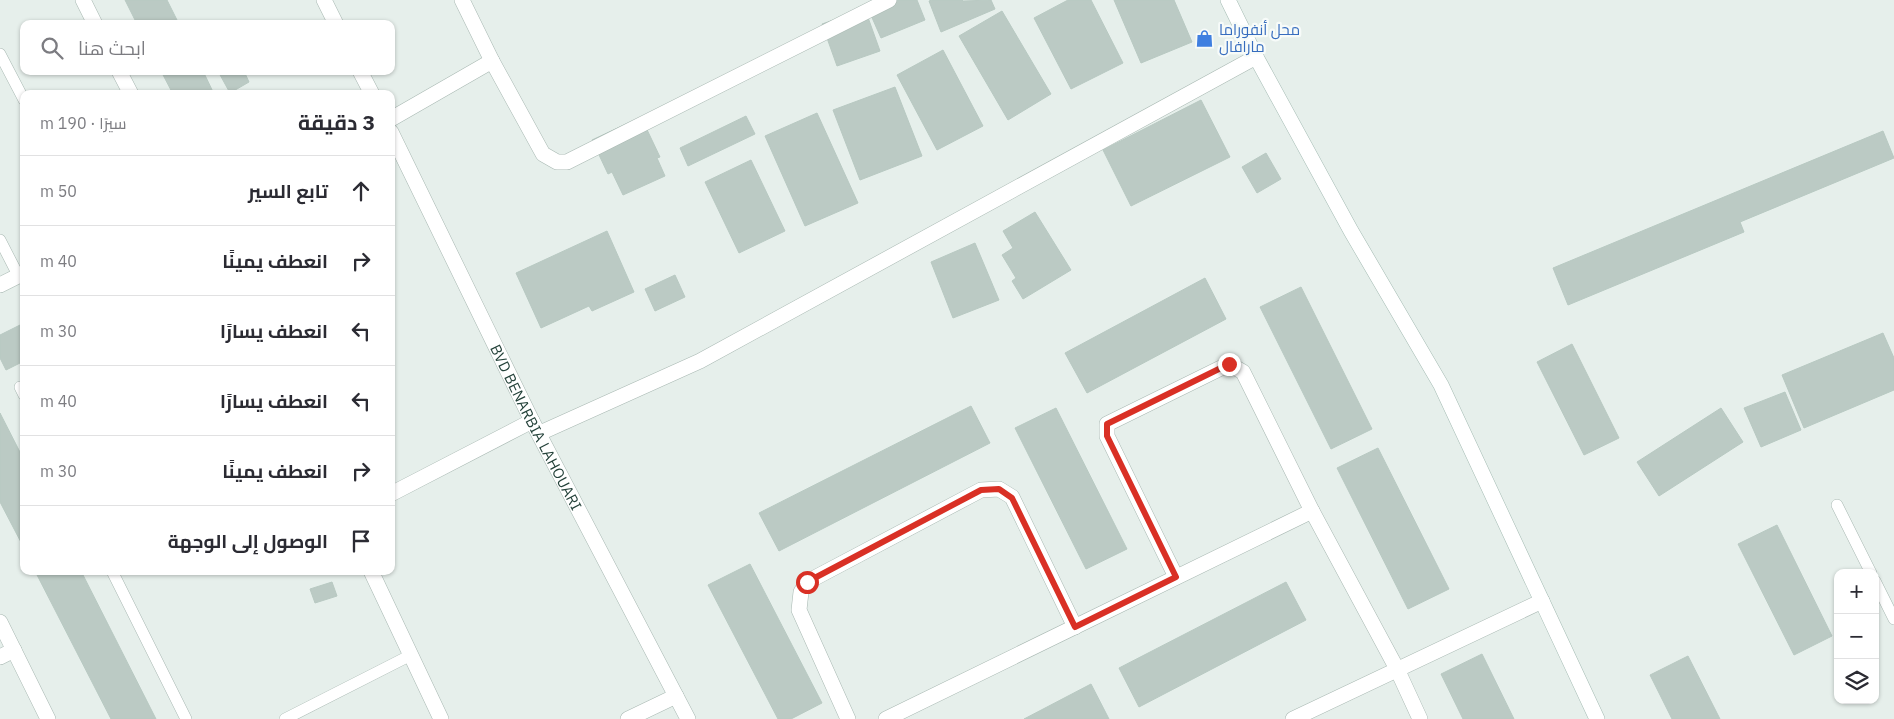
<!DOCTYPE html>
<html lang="ar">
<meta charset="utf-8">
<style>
body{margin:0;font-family:"IBM Plex Sans",Cairo,sans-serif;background:#f7f7f7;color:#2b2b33;direction:rtl}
.controls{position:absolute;right:15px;bottom:15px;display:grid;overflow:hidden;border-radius:10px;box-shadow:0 1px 4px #0004}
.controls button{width:45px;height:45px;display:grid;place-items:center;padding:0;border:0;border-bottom:1px solid #e1e1e2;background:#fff;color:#2b2b33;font:25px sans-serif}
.stop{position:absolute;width:15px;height:15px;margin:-11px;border:4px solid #d93025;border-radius:50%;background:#fff}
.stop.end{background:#d93025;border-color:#fff;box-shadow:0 1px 5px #0008}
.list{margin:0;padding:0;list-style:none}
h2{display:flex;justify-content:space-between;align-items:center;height:65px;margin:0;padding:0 20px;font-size:21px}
h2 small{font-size:16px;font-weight:400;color:#7c7c81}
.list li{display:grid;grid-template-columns:32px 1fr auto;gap:15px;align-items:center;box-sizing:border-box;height:70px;padding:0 20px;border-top:1px solid #e1e1e2}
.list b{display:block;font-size:19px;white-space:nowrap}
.list em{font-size:16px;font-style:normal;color:#7c7c81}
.icon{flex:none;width:28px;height:28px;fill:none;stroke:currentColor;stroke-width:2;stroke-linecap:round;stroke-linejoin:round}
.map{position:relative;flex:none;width:1894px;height:719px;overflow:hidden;direction:ltr}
.search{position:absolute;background:#fff;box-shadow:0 1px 4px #0004;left:20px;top:20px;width:375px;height:55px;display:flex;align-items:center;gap:12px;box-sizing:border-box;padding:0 18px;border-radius:10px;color:#7c7c81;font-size:19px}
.panel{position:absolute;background:#fff;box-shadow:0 1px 4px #0004;left:20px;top:90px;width:375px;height:485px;border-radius:10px;direction:rtl}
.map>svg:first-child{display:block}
.building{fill:#bbcac4;stroke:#b8c9c2}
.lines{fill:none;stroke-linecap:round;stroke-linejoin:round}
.service-casing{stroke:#a8b8b2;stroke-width:12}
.minor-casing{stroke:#a8b8b2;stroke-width:16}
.tertiary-casing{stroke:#a8b8b2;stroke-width:16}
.secondary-casing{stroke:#a4bbb3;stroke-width:16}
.service{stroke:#fff;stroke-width:11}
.minor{stroke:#fff;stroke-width:15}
.tertiary{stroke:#fff;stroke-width:15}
.secondary{stroke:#fff;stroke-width:15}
.route{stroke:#d93025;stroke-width:6}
.labels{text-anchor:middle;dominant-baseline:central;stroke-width:4.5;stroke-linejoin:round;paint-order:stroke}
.shop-label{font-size:15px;fill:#366cbe;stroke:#f7fbf9;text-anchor:start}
.street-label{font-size:15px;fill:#24423a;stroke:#f7fbf9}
</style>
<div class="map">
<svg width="1894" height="719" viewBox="0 0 1894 719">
<rect width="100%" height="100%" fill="#e6efeb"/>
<!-- building -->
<path class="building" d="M125 0H167L179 24H137Z
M875 0H917L925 20 881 38 866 4Z
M932 0H962L963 1 991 0 995 9 941 32 929 1Z
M1068 0H1091L1123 63 1071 89 1034 18Z
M1114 0H1174L1192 42 1141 63Z
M865 9 880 51 837 66 822 24Z
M1002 11 1051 94 1008 120 959 36Z
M943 50 983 126 937 150 897 75Z
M161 71H203L214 94H173Z
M222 71H244L249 82 230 93 219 73Z
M895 87 922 156 860 180 833 110Z
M1201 100 1230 157 1131 206 1103 150Z
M817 113 858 203 805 226 765 136Z
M746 116 755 134 688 166 680 148Z
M641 117 660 157 657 158 665 176 623 195 612 172 608 174 592 140Z
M1883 131 1894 158 1740 222 1744 232 1568 305 1553 268Z
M1266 153 1281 179 1257 193 1242 167Z
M751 160 785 231 739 253 705 182Z
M1035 212 1071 270 1023 299 1012 281 1016 278 1002 255 1013 248 1003 231Z
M607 231 634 292 592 311 589 306 541 328 516 273Z
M975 243 999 300 953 318 931 262Z
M675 275 685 297 655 311 645 289Z
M1205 278 1226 319 1087 393 1065 353Z
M1301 287 1372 429 1331 449 1260 307Z
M24 323V361L6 370 0 358V335Z
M1883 333 1894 358V390L1804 428 1782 375Z
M1572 344 1619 438 1584 455 1537 362Z
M1785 392 1801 430 1761 447 1744 408Z
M971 406 990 443 779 551 759 513Z
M1056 408 1127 549 1086 569 1015 428Z
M1721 408 1743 442 1659 496 1637 462Z
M0 413 24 460V548L0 502Z
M1378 448 1449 589 1408 609 1337 468Z
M1777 525 1832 636 1794 655 1738 544Z
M750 564 822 703 791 719H778L708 585Z
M35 571H81L156 719H111Z
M332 582 337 596 315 603 310 589Z
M1286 582 1306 620 1139 707 1119 668Z
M1482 654 1514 719H1463L1441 674Z
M1688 656 1720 719H1672L1650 675Z
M1091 684 1109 719H1024Z"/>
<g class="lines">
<defs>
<path id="service" d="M0 54 24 100
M0 240 18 275
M20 387 24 395
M1837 505 1871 573
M112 571 186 719
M1875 581 1894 619
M285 719 411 655"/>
<g id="minor">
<path d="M83 0 95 24"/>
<path d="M324 0 336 24"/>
<path d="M462 0 492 61"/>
<path d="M119 71 131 94"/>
<path d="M360 71 372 94"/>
<path d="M391 119 492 61 543 154 557 162H567L889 0"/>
<path id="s1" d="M391 132 532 421 688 719"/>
<path d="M0 285 24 273"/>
<path d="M540 433 700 361 1256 57"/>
<path d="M391 494 532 421"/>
<path d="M371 571 441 719"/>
<path d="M1176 577 1107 436V424L1229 364 1243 372 1312 511 1397 669 1420 719"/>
<path d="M0 657 14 650"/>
<path d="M628 719 676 696"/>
<path d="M848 719 799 610 801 592 807 582 981 490 999 489 1012 497 1075 627"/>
<path d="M886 719 1312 511"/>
<path d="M1293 719 1542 601"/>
</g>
<path id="tertiary" d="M0 622 48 719"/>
<path id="secondary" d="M1228 0 1256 57 1351 231 1441 385 1597 719"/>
</defs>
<!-- service casing -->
<use href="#service" class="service-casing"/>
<!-- minor casing -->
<use href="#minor" class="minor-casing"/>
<!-- tertiary casing -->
<use href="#tertiary" class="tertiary-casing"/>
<!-- secondary casing -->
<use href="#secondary" class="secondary-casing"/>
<!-- service -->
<use href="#service" class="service"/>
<!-- minor -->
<use href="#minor" class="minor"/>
<!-- tertiary -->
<use href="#tertiary" class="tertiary"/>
<!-- secondary -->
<use href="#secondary" class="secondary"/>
</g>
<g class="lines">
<!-- route -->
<path class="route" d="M807 582 981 490 999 489 1012 498 1075 627 1176 577 1107 436V424L1229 364"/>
</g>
<!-- icons -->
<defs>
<symbol id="shop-bare" viewBox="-9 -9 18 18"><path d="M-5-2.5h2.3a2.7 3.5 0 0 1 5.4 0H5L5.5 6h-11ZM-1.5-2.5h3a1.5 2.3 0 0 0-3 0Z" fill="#3f7fe0" stroke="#f7fbf9" stroke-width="2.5" paint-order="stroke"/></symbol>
</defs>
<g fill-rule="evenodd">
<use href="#shop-bare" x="1192" y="26" width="25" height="25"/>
</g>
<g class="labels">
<!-- shop labels -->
<g class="shop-label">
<text x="1219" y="29">محل أنفوراما<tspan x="1219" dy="17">مارافال</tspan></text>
</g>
<!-- street labels -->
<g class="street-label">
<text stroke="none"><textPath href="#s1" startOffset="329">BVD BENARBIA LAHOUARI</textPath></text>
</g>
</g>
</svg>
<div class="controls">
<button>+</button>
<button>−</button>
<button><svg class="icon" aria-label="layers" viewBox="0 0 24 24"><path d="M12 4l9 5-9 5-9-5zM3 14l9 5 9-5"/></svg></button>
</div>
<div class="stop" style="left:807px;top:582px"></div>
<div class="stop end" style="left:1229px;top:364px"></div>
<div class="search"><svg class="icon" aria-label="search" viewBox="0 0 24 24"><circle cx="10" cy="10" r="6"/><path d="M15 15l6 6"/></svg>ابحث هنا</div>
<section class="panel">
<h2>3 دقيقة<small>سيرًا · 190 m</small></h2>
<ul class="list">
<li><svg class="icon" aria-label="ahead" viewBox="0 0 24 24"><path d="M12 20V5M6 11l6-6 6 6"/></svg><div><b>تابع السير</b></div><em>50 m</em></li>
<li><svg class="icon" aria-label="right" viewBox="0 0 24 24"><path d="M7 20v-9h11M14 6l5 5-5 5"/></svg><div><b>انعطف يمينًا</b></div><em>40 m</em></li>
<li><svg class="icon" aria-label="left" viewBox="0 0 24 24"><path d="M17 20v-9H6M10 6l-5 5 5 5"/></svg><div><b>انعطف يسارًا</b></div><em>30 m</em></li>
<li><svg class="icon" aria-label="left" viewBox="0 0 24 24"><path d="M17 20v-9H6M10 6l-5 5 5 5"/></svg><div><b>انعطف يسارًا</b></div><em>40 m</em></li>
<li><svg class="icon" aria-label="right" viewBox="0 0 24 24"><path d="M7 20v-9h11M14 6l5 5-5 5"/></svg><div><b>انعطف يمينًا</b></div><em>30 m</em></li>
<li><svg class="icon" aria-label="arrive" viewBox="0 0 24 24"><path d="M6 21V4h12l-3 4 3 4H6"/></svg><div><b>الوصول إلى الوجهة</b></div></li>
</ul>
</section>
</div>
